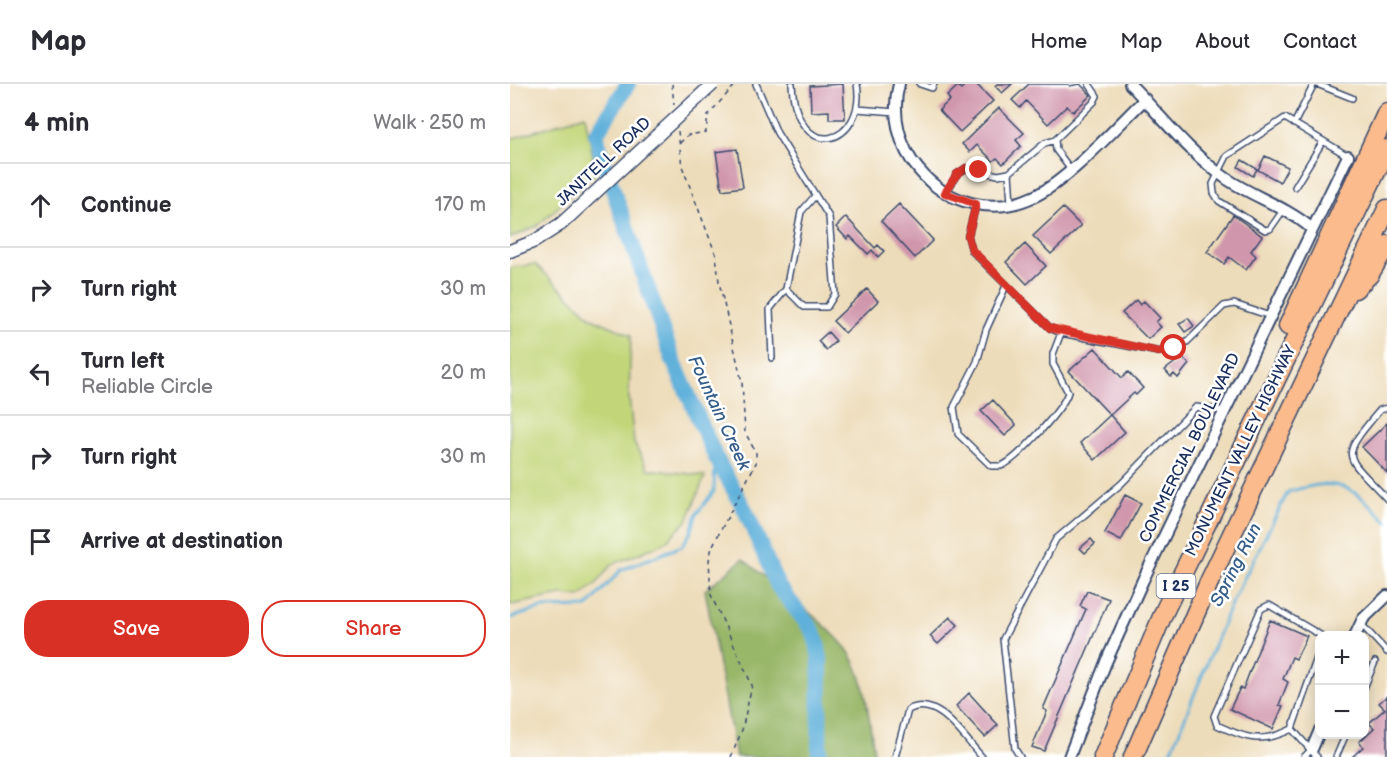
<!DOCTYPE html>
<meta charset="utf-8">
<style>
body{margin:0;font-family:"Balsamiq Sans",sans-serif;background:#f7f7f7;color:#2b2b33}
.controls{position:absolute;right:18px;bottom:18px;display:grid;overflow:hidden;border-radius:12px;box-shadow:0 3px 15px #0003}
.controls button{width:54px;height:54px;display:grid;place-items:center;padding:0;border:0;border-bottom:2px solid #e1e1e2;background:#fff;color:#2b2b33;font:30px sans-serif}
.stop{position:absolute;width:18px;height:18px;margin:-14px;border:4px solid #d93025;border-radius:50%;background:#fff}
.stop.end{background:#d93025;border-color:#fff;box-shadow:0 2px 6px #0008}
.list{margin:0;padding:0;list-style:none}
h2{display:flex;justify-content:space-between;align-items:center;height:78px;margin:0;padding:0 24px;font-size:26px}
h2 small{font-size:20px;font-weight:400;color:#7c7c81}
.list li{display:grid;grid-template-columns:39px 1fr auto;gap:18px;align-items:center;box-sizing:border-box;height:84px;padding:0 24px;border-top:2px solid #e1e1e2}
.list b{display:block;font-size:22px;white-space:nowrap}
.list p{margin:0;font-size:20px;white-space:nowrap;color:#7c7c81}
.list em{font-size:20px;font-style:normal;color:#7c7c81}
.actions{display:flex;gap:12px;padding:18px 24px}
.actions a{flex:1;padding:14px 0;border:2px solid #d93025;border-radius:24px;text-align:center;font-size:21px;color:#d93025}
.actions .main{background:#d93025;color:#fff}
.icon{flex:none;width:33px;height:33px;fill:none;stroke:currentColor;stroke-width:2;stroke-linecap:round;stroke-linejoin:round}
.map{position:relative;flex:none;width:877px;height:673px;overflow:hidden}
header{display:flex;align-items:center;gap:36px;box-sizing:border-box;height:84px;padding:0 30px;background:#fff;border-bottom:2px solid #e1e1e2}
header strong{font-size:28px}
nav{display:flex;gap:33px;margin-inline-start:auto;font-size:21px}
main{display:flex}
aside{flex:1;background:#fff}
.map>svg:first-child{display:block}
.green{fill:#c2d679;stroke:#6e826c;stroke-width:1.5}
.forest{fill:#99b769;stroke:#5a7364;stroke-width:1.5}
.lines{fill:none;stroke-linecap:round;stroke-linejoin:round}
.stream{stroke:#5fb0da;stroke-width:3}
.river{stroke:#5fb0da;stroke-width:16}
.building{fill:#d096ac}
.service-casing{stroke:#3a496c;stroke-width:8}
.minor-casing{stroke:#3a496c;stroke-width:14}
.tertiary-casing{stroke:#3a496c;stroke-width:15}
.motorway-casing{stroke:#3a496c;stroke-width:21}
.path{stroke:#3a496c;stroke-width:1.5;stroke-dasharray:4.5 4.5;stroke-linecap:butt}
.service{stroke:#fff;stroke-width:5}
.minor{stroke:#fff;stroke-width:10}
.tertiary{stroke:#fff;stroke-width:12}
.motorway{stroke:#fbbb8c;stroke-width:18}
.tertiary-bridge-casing{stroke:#3a496c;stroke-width:15;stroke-linecap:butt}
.tertiary-bridge{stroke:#fff;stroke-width:12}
.route{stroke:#d93025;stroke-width:8}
.labels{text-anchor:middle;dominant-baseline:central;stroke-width:5;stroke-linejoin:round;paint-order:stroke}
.shield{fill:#fff;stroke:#5f6d8e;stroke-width:1.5}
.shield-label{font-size:15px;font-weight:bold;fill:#1b2f5e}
.street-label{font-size:16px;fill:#1b2f5e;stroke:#fff}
.water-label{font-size:18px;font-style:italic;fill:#335c89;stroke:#fff}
</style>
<header>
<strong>Map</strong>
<nav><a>Home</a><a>Map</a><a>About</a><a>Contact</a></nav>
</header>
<main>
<aside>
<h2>4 min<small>Walk · 250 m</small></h2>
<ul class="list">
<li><svg class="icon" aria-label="ahead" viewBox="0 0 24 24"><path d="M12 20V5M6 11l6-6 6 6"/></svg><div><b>Continue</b></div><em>170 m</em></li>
<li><svg class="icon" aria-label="right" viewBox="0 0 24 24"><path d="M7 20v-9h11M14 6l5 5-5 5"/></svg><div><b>Turn right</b></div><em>30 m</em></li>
<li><svg class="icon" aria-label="left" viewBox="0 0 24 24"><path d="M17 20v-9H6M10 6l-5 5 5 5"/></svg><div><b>Turn left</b><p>Reliable Circle</p></div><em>20 m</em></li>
<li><svg class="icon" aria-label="right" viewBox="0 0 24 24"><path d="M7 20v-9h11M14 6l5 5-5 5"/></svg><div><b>Turn right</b></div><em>30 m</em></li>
<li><svg class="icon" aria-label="arrive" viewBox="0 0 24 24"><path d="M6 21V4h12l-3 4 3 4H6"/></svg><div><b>Arrive at destination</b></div></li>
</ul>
<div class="actions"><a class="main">Save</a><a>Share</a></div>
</aside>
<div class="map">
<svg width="877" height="673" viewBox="0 0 877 673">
<rect width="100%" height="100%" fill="#fff"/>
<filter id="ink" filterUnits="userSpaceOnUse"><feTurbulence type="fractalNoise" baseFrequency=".0167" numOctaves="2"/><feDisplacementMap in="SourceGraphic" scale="12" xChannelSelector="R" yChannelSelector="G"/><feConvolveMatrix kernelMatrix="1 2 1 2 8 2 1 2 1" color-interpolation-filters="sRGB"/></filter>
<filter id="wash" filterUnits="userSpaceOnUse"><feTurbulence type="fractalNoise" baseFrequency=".008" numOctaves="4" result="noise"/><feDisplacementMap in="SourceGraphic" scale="24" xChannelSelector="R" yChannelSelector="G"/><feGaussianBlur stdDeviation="1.35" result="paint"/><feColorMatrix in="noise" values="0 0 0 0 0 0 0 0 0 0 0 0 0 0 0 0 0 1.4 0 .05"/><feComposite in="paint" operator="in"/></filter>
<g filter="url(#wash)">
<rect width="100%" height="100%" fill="#eddcb9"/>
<!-- green -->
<path class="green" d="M75 31 86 89 27 142 0 154V55Z
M25 180 82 234 121 251 119 313 124 359 138 385 195 392 177 437 154 459 101 481 87 499 70 513 51 511 0 521V184Z"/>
<!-- forest -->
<path class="forest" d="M233 475C261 499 321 541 340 570 358 598 359 641 365 673H226L195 506Z"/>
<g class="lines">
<!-- stream -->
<path class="stream" d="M0 534 32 524 77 523 111 486 172 462 181 448 186 431 204 407 205 372
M659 673 720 522 778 408C830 392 841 401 877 438"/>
<!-- river -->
<path class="river" d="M118 0 86 50 93 77 163 276 205 372 235 426 268 502 303 547 307 559 310 575 309 673"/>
</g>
<g id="blocks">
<!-- building -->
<path class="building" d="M333 0 335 35H319V27L301 28 300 2Z
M456 0H466L483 17 450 48 429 26 440 16 437 12 448 2 451 5Z
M487 0H502L492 9 485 2Z
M519 0H558L560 2 570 0 581 11 563 28 557 22 538 40 516 17 510 24 502 16Z
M489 24 514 49 506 56 511 62 493 80 487 74 483 77 467 61 460 68 452 60Z
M227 65 233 103 212 106 206 68Z
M755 72 778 83 770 98 748 86Z
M732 76 747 85 743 92 728 83Z
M389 120 423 156 405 174 371 137Z
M553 124 571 142 541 170 523 152Z
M723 131 752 152 741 167 746 172 736 186 719 173 714 180 697 168Z
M336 133 365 164 368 161 374 167 368 173 362 166 358 170 340 152 337 155 326 143Z
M515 160 536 182 517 200 496 178Z
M357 205 368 217 335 249 323 237Z
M626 216 630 221 634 217 650 234 646 238 651 243 638 255 612 229Z
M678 234 684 242 675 248 669 240Z
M318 248 326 257 316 266 308 257Z
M585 264 612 294 618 288 633 304 626 311 624 309 600 331 559 287Z
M672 273 679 280 668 294 664 290 661 293 655 286Z
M483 316 506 341 495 352 471 327Z
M600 331 615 348 585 376 570 359Z
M877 339V389L852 363Z
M615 411 631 419 611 457 595 449Z
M581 455 585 460 575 469 570 464Z
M577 507 599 515 534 667 522 663 537 627 533 625 576 525 570 522Z
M440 533 448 541 428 560 420 552Z
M760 536 797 552 786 575 782 573 773 595 778 598 769 621 773 622 763 645 720 625 730 604 733 605Z
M459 609 488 641 475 653 446 622Z
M877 612V673H842L853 663 849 658 864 644 859 639 875 625 869 619Z"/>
</g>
</g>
<g filter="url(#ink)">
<use href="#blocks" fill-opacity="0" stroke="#3a496c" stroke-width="1.5"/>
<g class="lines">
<defs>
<path id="service" d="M246 0 267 49 319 133 325 210 317 223H294L276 205 291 128 304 113
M282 0C287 84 357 59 347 0
M410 0 422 4 424 0
M807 0 842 14
M347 25 386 28
M784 40 804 0
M561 86 546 66 545 56 584 18 587 12 579 0
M785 103 813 57
M436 109 447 90 456 84 488 91 499 89
M466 120 458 152 462 167 540 244 551 249 649 268 677 258 714 222 724 220 760 232
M501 120 499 89 535 59 545 56
M774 125 760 145 755 146 709 117 704 109 703 100 717 72 775 34 838 72
M496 202 476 246 467 278 444 323 448 350 481 382C482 382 490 382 491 382 506 377 554 324 558 308L543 280V270L551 249
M262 274 260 225 276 205
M877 324 870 326C827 377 835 369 877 415
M851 540 877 568
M854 604 865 578
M782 645 810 565
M385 673 398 626C428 610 453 653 472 673
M510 673 505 665 493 555 546 455 611 400 686 323 714 327
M794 673 802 665
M807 673 782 645C751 660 737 655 707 641L704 632 751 525 759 521 812 552
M826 673 836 650"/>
<path id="minor" d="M389 0C381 29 389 64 409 86 437 120 484 132 525 112 559 96 606 43 635 15
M620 0C651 32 680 70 717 95 744 113 776 123 801 144
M845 552 853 535 877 512
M802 665 810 646
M559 673 596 578 633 496 838 72"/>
<path id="tertiary" d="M0 167 25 157 51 140"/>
<path id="motorway" d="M845 205 859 191 877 161
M778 242 877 28
M593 673 654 528 877 65
M623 673 700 496 877 125"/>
</defs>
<!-- service casing -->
<use href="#service" class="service-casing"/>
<!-- minor casing -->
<use href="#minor" class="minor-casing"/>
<!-- tertiary casing -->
<use href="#tertiary" class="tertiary-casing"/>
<!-- motorway casing -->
<use href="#motorway" class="motorway-casing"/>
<!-- path -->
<path class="path" d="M162 0 164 21
M168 47 172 82 206 171 209 198 232 298 235 348 246 369V379L202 463 199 476 201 511 242 601 232 646 221 673
M170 59 178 51 196 48 198 31 226 0"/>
<!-- service -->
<use href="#service" class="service"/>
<!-- minor -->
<use href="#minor" class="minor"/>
<!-- tertiary -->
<use href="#tertiary" class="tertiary"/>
<!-- motorway -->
<use href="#motorway" class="motorway"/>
<defs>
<path id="tertiary-bridge" d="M51 140 203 0"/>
</defs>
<!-- tertiary-bridge casing -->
<use href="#tertiary-bridge" class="tertiary-bridge-casing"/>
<!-- tertiary-bridge -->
<use href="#tertiary-bridge" class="tertiary-bridge"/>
</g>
</g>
<g class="lines" filter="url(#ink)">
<!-- route -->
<path class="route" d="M469 86 456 84 447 90 435 109 466 120 458 152 462 166 540 244 649 268 664 264"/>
</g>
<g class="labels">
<!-- shield labels -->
<rect class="shield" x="646.5" y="490" width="39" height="24" rx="4.5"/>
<g class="shield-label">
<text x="666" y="502">I 25</text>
</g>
<!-- street labels -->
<g class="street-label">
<text transform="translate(94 78) rotate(-43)">JANITELL ROAD</text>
<text transform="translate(680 364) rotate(-64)">COMMERCIAL BOULEVARD</text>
<text transform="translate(731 367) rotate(-64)">MONUMENT VALLEY HIGHWAY</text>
</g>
<!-- water labels -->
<g class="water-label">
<text transform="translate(209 329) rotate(65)">Fountain Creek</text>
<text transform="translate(726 481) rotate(-63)">Spring Run</text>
</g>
</g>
</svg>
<div class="controls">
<button>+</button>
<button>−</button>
</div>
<div class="stop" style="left:664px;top:264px"></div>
<div class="stop end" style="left:469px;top:86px"></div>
</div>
</main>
